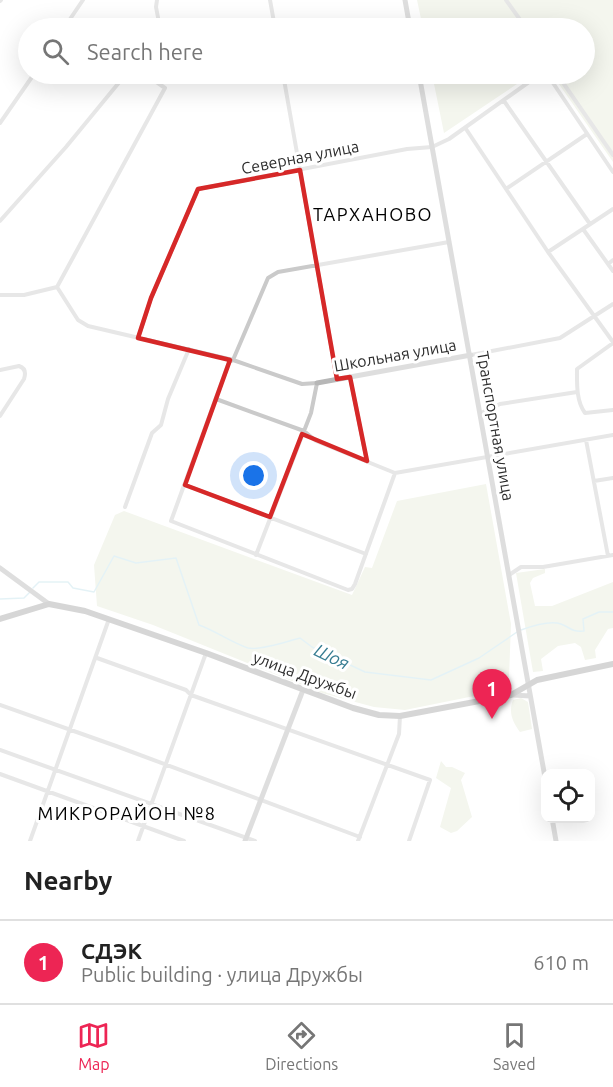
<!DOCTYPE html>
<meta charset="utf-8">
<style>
body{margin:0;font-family:Ubuntu,sans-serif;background:#f6f6f6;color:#222}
.controls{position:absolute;right:18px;bottom:18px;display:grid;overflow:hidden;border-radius:12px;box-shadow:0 6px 24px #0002}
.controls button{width:54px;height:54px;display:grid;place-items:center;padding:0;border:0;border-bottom:2px solid #e0e0e0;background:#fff;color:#222;font:30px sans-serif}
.you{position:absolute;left:254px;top:476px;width:21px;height:21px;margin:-15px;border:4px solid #fff;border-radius:50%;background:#1a73e8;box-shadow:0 0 0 9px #1a73e833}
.badge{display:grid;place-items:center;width:39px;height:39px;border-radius:50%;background:#ed2554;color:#fff;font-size:20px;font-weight:700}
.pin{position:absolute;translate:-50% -50px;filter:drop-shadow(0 2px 3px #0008)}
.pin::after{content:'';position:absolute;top:32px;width:21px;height:18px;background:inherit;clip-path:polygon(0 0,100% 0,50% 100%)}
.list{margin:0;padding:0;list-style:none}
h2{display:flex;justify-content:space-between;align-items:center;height:78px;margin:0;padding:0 24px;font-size:26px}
h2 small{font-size:20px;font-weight:400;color:#767676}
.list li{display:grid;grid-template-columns:39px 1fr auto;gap:18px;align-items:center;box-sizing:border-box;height:84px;padding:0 24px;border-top:2px solid #e0e0e0}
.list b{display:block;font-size:22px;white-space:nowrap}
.list p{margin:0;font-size:20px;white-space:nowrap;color:#767676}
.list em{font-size:20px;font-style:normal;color:#767676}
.icon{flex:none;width:33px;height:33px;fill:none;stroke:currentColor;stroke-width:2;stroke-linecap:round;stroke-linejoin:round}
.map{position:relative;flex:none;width:613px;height:841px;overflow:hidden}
.search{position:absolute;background:#fff;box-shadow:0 6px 24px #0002;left:18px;right:18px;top:18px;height:66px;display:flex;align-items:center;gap:15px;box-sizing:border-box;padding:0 21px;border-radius:33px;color:#767676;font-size:22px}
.sheet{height:162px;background:#fff}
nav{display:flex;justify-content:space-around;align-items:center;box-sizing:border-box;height:84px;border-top:2px solid #e0e0e0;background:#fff;font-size:16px;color:#767676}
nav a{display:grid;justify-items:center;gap:3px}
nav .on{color:#ed2554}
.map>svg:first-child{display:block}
.green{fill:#e6ebd9}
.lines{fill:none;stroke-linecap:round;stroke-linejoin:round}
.stream{stroke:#c4e3ec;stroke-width:1.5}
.street{stroke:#cacaca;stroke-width:4}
.secondary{stroke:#b7b7b7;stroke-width:5}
.primary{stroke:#a5a5a5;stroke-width:6}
.marked{fill:none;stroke:#d62828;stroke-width:4.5;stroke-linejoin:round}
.labels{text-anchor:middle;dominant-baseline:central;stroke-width:6;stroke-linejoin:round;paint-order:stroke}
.street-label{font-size:16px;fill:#2d2d2d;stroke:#fff}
.neighbourhood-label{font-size:18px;letter-spacing:1.5px;fill:#000;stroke:#fff}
.water-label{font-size:18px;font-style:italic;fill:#377d92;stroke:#fff}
</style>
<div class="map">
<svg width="613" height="841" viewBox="0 0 613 841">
<rect width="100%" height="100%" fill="#fff"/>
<!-- green -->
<path class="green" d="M417 0H613V162L552 74H584V28H423Z
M432 74H532L444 133Z
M486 484 511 624 509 677 492 680 488 684 489 693 405 710 374 707 322 693 153 625 97 606 94 565 115 515 124 511 352 595 365 567 372 568 397 501Z
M545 569V573L533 578 530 583 535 606H552L613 582V628L608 629 595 650 596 658 585 660 581 647 575 643 558 646 541 659 543 671 533 672 516 573Z
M521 698 528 702 532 729 520 732C513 722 508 713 513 700Z
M441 761 446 767H452L465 773 461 780 472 817 457 831 451 833 440 827 451 788 436 778Z"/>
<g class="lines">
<!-- stream -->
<path class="stream" d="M33 588 39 582H68L73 588 94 592 114 556 136 563 176 558 199 625C216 631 232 643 248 648 260 651 288 641 300 638L312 647 365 672 431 680 479 658 517 632
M0 599 24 598 30 592
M521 630C532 626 550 620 561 624 572 628 570 632 584 631L583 619 599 612H613"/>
<!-- street -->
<path class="street" d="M157 0 156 7 160 28
M270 0 275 28
M506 0 526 28
M0 1 1 0
M64 28 83 0
M283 74 337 379
M557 74 613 155
M284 81 320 74
M504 101 590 224
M0 123 34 74
M466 129 548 252 613 342
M506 189 587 134
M0 221 66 147 126 74
M583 229 613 271
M548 252 613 209
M608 264 613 260
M57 287 78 320 88 326 233 360 302 384 317 383 311 413 256 555
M0 295H24L57 287 165 88 145 74
M138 338 151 298 198 189 407 149 432 147 449 139 536 77 544 76 551 80 613 172
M613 343 577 369C577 383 576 401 585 413L613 410
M471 355 560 338 613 304
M0 370 19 366C25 368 26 373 24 379L0 416
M350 377 367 461
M216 399 304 431 316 441 395 473
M481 413 500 404 577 392
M586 440 608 556
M395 473 355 584 352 589 348 590 171 521 229 362 233 360 268 278 278 272 449 242
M395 473 613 435
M594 481 613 478
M185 485 366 554
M125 507 152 433 161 425 168 399 189 349
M509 575 521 567H543L613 555
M97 658 186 690 191 695 430 780 409 841
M0 705 116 746 360 837
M0 750 255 841
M0 774 184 841
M30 841 109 619
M138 841 206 653
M358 841 399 734 400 716"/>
<!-- secondary -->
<path class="secondary" d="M405 0 410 28
M419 74 546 783
M317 383 471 355
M0 568 49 604
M513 695 530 696
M552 818 556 841
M245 841 303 690"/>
<!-- primary -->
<path class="primary" d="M0 619 49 604 85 611 206 653 353 708 379 715 400 716 511 695 537 680 613 664"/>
</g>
<!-- marked area -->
<path d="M0 0H613V841H0ZM300 170 337 379 350 377 367 461 302 434 270 517 185 485 230 360 138 338 151 298 198 189Z" fill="#fff" fill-opacity=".55" fill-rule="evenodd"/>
<path class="marked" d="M300 170 337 379 350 377 367 461 302 434 270 517 185 485 230 360 138 338 151 298 198 189Z"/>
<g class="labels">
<!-- street labels -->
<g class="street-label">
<text transform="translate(300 157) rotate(-11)">Северная улица</text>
<text transform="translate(395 355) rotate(-10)">Школьная улица</text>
<text transform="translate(496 426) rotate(80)">Транспортная улица</text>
<text transform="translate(305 675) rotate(20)">улица Дружбы</text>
</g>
<!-- neighbourhood labels -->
<g class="neighbourhood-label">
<text x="373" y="214">ТАРХАНОВО</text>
<text x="127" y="813">МИКРОРАЙОН №8</text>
</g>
<!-- water labels -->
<g class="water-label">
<text transform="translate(332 656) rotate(26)">Шоя</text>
</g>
</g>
</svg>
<div class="controls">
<button><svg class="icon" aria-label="locate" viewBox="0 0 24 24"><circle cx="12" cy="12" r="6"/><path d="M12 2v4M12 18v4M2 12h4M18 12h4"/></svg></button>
</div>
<div class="you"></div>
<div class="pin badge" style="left:492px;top:719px">1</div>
<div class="search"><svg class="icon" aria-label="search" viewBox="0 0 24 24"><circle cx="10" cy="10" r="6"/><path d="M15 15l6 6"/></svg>Search here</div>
</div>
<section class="sheet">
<h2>Nearby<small></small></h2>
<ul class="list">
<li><span class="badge">1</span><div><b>СДЭК</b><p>Public building · улица Дружбы</p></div><em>610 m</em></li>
</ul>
</section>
<nav>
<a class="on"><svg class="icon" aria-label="map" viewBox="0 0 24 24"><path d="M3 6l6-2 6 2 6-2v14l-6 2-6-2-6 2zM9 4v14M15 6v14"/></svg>Map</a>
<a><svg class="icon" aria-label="directions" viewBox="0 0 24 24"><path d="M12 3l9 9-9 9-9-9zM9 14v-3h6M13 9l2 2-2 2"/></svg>Directions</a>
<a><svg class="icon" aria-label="saved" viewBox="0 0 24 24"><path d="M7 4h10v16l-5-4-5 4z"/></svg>Saved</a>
</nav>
